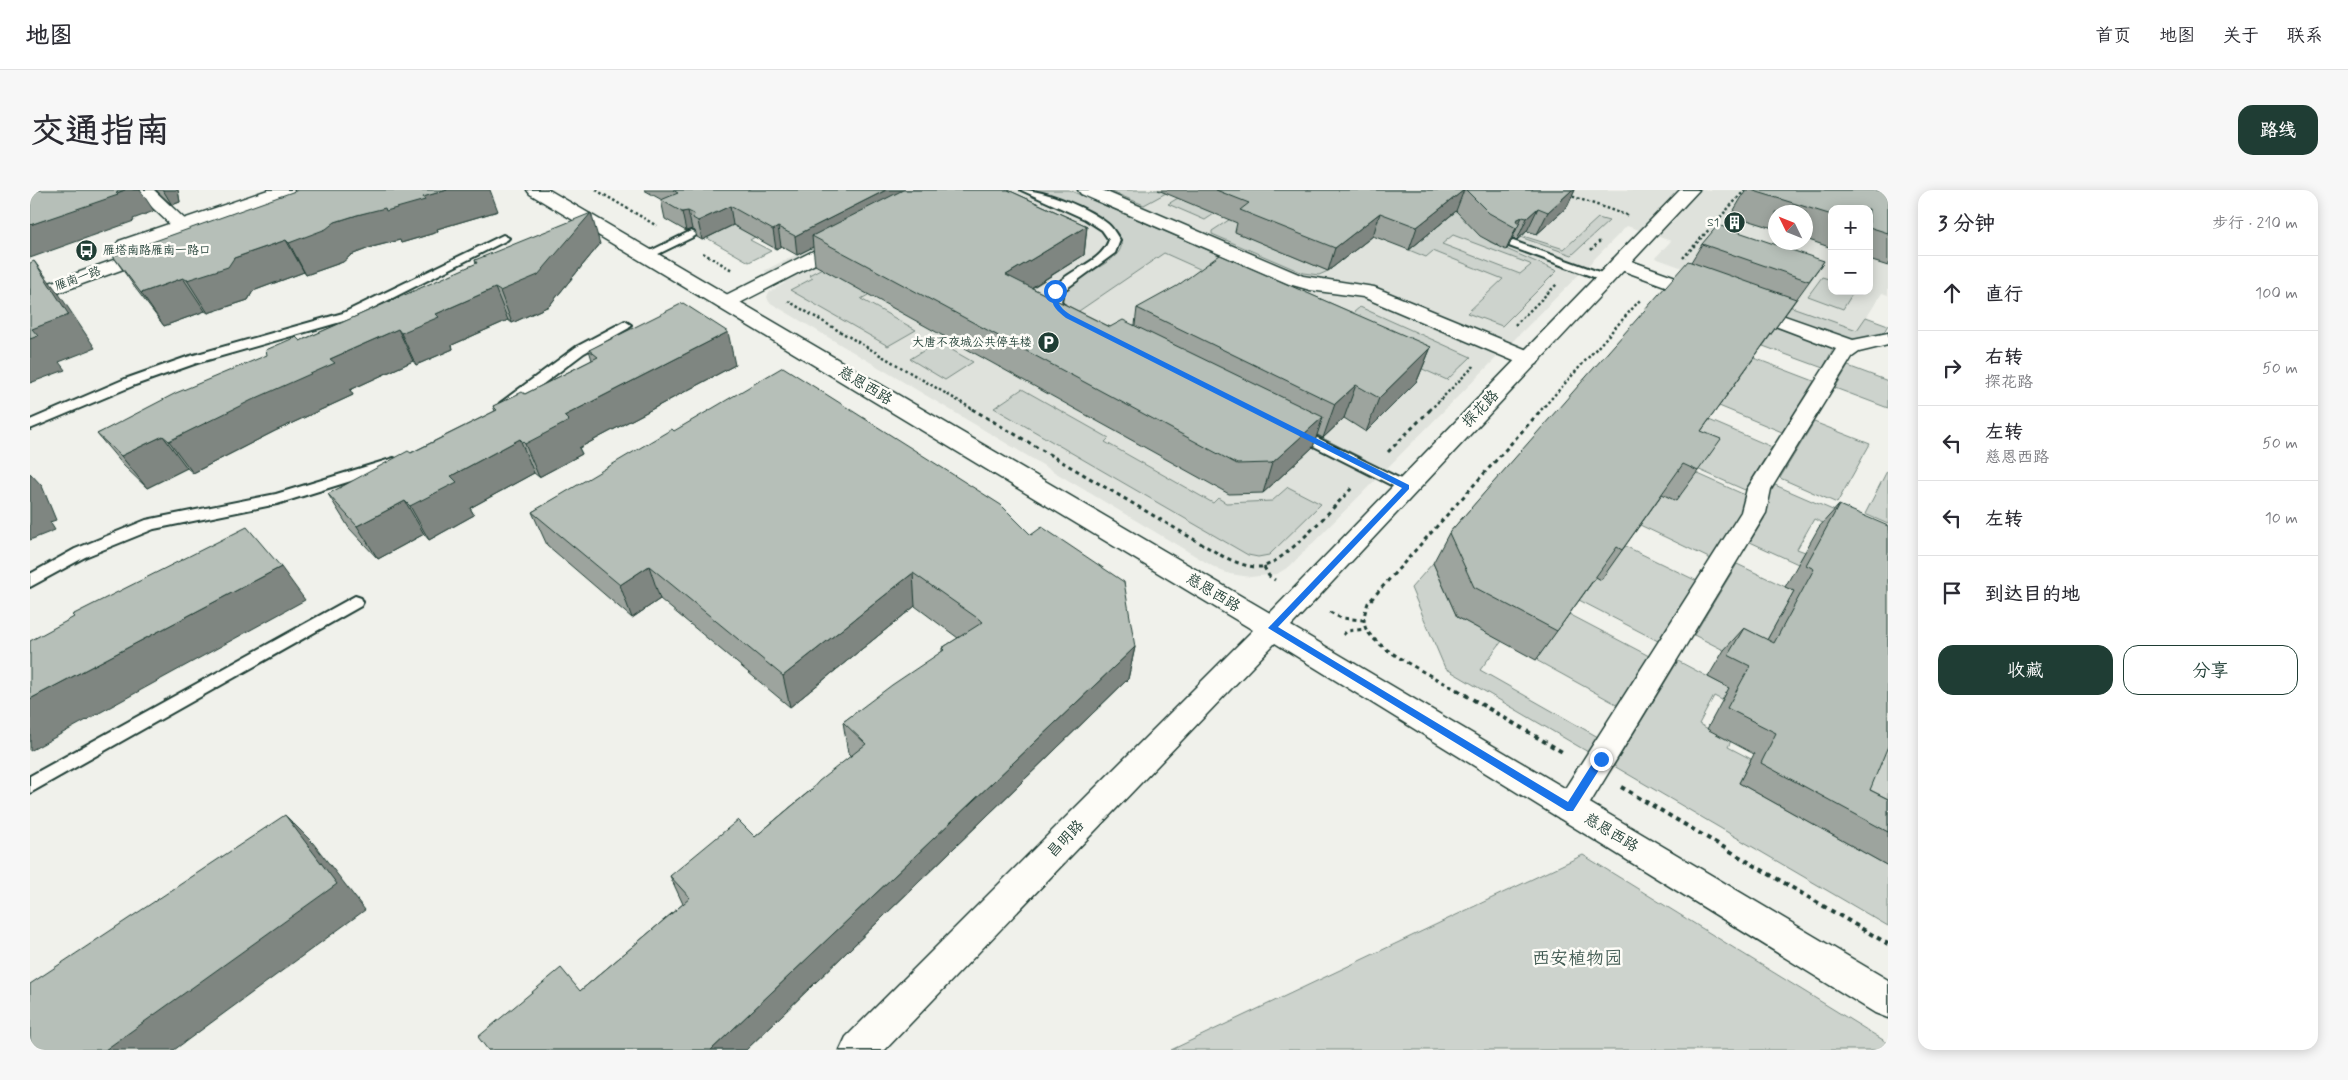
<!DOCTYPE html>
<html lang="zh">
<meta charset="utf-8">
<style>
body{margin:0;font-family:Mynerve,"LXGW WenKai TC",sans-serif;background:#f7f7f7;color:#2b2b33}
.controls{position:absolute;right:15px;top:15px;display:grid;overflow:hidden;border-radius:10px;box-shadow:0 2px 12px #0003}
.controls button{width:45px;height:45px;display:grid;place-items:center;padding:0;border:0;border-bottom:1px solid #e1e1e2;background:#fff;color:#2b2b33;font:25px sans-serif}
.compass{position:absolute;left:1738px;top:15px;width:45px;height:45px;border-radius:50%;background:#fff;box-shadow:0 2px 12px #0003;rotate:313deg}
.stop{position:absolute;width:15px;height:15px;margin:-11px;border:4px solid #1a73e8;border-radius:50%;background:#fff}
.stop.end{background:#1a73e8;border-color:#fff;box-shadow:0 1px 5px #0008}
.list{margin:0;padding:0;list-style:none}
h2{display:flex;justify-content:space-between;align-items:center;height:65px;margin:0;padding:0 20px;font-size:21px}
h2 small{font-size:16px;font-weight:400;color:#7c7c81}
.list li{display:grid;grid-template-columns:32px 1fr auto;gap:15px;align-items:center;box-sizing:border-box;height:75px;padding:0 20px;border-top:1px solid #e1e1e2}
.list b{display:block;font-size:19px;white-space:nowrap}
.list p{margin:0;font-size:16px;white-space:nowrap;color:#7c7c81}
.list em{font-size:16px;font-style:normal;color:#7c7c81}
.actions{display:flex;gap:10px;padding:15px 20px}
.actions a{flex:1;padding:11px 0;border:1px solid #1f3d34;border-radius:15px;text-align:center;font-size:18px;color:#1f3d34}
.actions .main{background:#1f3d34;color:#fff}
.icon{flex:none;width:28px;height:28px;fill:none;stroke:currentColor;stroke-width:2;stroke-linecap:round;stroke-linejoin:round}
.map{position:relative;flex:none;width:1858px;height:860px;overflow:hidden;border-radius:15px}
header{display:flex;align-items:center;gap:30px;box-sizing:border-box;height:70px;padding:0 25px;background:#fff;border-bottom:1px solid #e1e1e2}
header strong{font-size:24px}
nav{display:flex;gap:28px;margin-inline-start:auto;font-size:18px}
.intro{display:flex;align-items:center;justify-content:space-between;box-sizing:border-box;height:120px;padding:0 30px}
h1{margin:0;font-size:35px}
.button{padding:12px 22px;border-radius:15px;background:#1f3d34;color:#fff;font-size:18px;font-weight:700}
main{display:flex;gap:30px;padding:0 30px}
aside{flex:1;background:#fff;border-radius:15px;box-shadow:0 2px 12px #0003}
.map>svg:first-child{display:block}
.built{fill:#dfe2dc;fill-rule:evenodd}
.green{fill:#cdd3cd;stroke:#768880;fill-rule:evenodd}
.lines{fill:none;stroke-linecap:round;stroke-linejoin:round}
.lane-casing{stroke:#1f3d34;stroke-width:4}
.street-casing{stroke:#1f3d34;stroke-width:3}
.secondary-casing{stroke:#1f3d34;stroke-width:3}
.path-far2{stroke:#1f3d34;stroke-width:2.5;stroke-dasharray:2.5 2.5;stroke-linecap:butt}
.path-far1{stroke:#1f3d34;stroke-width:3;stroke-dasharray:4 4;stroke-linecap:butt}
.path{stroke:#1f3d34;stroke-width:4;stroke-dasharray:4.5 4.5;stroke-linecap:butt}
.lane{fill:#fdfcf7;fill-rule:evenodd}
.street{fill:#fdfcf7;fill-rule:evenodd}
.secondary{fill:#fdfcf7;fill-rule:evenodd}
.wall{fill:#9da49e;stroke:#1f3d34}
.shaded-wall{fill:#7f8681;stroke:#1f3d34}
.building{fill:#b6bfb8;stroke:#1f3d34}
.route{fill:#1a73e8}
.labels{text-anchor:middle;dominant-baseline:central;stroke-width:5;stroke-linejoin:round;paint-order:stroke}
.far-poi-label{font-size:12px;fill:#1f3d34;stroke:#fdfcf7;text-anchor:end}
.far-street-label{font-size:12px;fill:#1f3d34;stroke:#fdfcf7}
.street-label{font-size:15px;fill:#1f3d34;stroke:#fdfcf7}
.near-park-label{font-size:18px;fill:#425b53;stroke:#fdfcf7}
</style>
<header>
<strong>地图</strong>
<nav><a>首页</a><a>地图</a><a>关于</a><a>联系</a></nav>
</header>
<div class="intro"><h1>交通指南</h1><a class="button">路线</a></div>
<main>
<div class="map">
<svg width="1858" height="860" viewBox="0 0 1858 860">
<rect width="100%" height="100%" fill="#f0f1eb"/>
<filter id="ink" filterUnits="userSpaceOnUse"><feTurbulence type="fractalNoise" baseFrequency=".02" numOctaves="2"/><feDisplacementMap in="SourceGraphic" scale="10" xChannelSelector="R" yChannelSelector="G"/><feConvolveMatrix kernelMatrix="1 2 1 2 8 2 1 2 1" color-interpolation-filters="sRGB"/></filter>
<g filter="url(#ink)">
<!-- built -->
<path class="built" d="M890 0H1858V105L1852 103 1828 141 1625 68 1641 51 1597 36 1260 376 1247 384 1220 387 1200 384 1189 380 739 112 737 107 739 102 755 93 734 81ZM1802 19H1839V101H1802ZM1746 22H1776V52H1746Z"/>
<!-- green -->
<path class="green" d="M1006 0H1039L1323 123 1330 117 1441 167 1417 190 1134 63 1046 123 1336 270 1042 122 1032 112 1033 102C1045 86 1069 80 1084 67 1118 38 1024 8 1006 0Z
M1077 0H1128L1136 3 1114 15Z
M1452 0H1503L1479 33 1497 41 1493 46 1534 59 1568 28 1579 31 1542 65 1487 46 1440 35 1460 52 1527 81 1472 136 1437 123 1473 89 1403 61 1396 67 1379 60ZM1423 45 1500 74 1501 75 1490 84 1412 54Z
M1148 8 1193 18 1175 30 1138 14Z
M1208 24 1222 30 1206 42 1298 81 1289 85 1273 83 1182 44V41Z
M703 35 725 47 720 50 741 61 719 72 677 48Z
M860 42 838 105 831 109 886 140 858 156 760 100 783 88 779 85Z
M1792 87 1802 90V101H1824L1813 119 1778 106Z
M1643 97 1797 154 1803 159 1793 178 1733 156 1744 140Z
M1725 104 1827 140 1836 127 1858 135 1854 142 1849 145 1821 150 1716 115Z
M908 152 943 172 915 190 880 169Z
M1724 168 1784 191 1752 242 1689 216Z
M1818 176 1858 191V218L1805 198Z
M992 199 1079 248 1075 252 1183 313 1188 308 1196 313 1242 311 1258 297 1291 314 1239 365 1228 367 1218 365 964 218Z
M1679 230 1742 257 1715 300 1649 271Z
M1784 232 1840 254 1807 313 1750 288Z
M1858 279V334L1835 324Z
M1666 283 1715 305 1711 321 1681 369 1610 335 1632 304Z
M1745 295 1858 344V362L1784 329 1767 359 1775 362 1768 374 1720 352 1734 329 1738 307Z
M1595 356 1667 391 1628 451 1549 410 1566 387 1571 389Z
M1403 373 1427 427 1472 451 1450 480 1568 547 1558 562 1415 478 1381 398Z
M1707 374 1764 401 1723 475 1664 445Z
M1539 424 1619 466 1588 515 1506 470Z
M1648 471 1699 498 1692 510 1684 506 1669 534 1701 551 1698 557 1721 569 1709 593 1858 676V736L1584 576Z
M1858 525V644L1782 596Z
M1553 665 1858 853V860H1141Z"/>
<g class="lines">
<defs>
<path id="lane" d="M991 0C1015 0 1059 18 1078 34 1083 38 1086 45 1090 50L1085 63 1033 101 1031 111 1041 124 1039 127H1031L1019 111C1026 78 1068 80 1079 50L1072 40 1055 29Z
M661 41 667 44 665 46 620 68 616 69 610 66Z
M473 45 479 48 477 50 321 129 167 173 105 195 0 239V230L95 189 157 167 313 123Z
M1483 51 1580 86 1582 88 1576 92 1572 90 1479 56 1477 54Z
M595 131 601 135 599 138 554 163 480 219H470L468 216 470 213 546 157Z
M1265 237 1381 294 1383 297 1381 300H1371L1260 244 1258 241 1260 238Z
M364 268 371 273 369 276 247 314 124 339 55 367 0 397V384L45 359 116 330 246 304Z
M325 406 331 408 333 412 331 416 0 603V586Z"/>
<path id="street" d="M104 0H124L161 35 159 39H145Z
M1048 0H1072L1273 86 1344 97 1507 164 1510 169 1507 174 1499 176 1491 174 1333 107 1280 100 1259 94 1051 4Z
M817 44 824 46 826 50 824 54 702 117 695 119 688 117 685 113 688 109Z
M1590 67 1682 100 1685 104 1682 108 1675 110 1668 108 1583 77 1580 73 1583 69Z
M1715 112 1823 150 1858 143V155L1829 162 1822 167 1741 299 1736 323 1551 628 1540 632 1529 628 1524 618 1529 608 1711 322 1717 299 1806 159 1708 122 1705 118 1708 114Z"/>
<path id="secondary" d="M238 0H264L261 4 103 59 96 61 89 59 86 55 89 51Z
M497 0H519L1240 423 1650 0H1669L1261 436 1858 790V828L1845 823 1245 453 855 860H810L816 847 1223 440 500 4Z
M125 55 132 57 135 61 132 65 0 113V100Z"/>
</defs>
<!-- lane casing -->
<use href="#lane" class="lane-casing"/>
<!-- street casing -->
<use href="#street" class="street-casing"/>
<!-- secondary casing -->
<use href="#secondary" class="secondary-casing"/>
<!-- path-far2 -->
<path class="path-far2" d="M566 0 627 36
M1538 5 1599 26
M1561 60 1571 50
M673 63 702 80
M1653 68 1715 0
M758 111 944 220
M1485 135 1527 94
M1400 220 1445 175
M1511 220 1611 109"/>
<!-- path-far1 -->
<path class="path-far1" d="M942 219 1194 367C1206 372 1218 378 1231 377 1255 373 1304 316 1323 297
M1358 262 1401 219
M1234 377 1239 386 1245 390
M1300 422 1311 428 1333 430
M1313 445 1317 441 1336 439
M1429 501C1406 488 1348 461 1336 439 1332 430 1335 422 1338 413L1512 219"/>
<!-- path -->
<path class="path" d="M1427 500 1534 563
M1591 597 1858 754"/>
<!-- lane -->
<use href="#lane" class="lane"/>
<!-- street -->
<use href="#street" class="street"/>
<!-- secondary -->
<use href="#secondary" class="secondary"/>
</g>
<!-- wall -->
<path class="wall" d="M126 0H148L150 12 142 15Z
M614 0H978L1057 36 1054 65 1002 98 1080 137 1105 135 1107 118 1401 157 1387 191 1336 242 1314 228 1293 248 1287 245 1283 257 1233 303 1199 304 785 75 783 57 767 65 751 56 746 59 703 35 672 50 667 47 665 41 662 39 656 41 635 29 631 10H632Z
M1128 0H1545L1537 17 1507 44 1497 41 1487 50 1482 49 1478 58 1476 60 1450 46 1426 21 1379 60 1343 46 1298 81 1205 42 1207 33Z
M1716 0H1858V76L1839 70V19H1802V58L1776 49V22H1746V39L1701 25Z
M468 21 407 39 408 42 371 53 370 50 342 57 321 65 313 72 276 85 274 82 223 101 218 110 178 123 175 121 134 136 106 99 83 66Z
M570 54 519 116 482 133 478 130 422 155 423 159 386 175 383 171 320 200 323 205 245 241 163 283 157 278 117 298 94 276 67 244 270 151 446 74 445 70Z
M1672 54 1794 71 1671 241 1668 281 1646 311 1632 304 1571 390 1566 387 1506 470 1427 427 1403 373 1419 343 1661 72Z
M559 160 705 175 549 258 552 264 509 287 504 283 440 318 444 325 399 350 394 344 348 369 319 338 298 304 465 221 463 216 495 204 562 170Z
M644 241 1105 457 1098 489 716 860H458L550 801 653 714 640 686 725 647 821 566 818 563 813 532 912 462V458L928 448 885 416 760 517 630 409 602 428 517 355 502 322Z
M1809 315 1840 600 1858 609V676L1709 593 1724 564 1677 539 1699 498 1678 487 1694 460 1714 438 1737 450 1764 401 1755 397 1789 337Z"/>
<!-- shaded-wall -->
<path class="shaded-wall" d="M95 0H110L124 21 103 29 104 31 0 68V35Z
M133 0H148L150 12 142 15Z
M417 0H460L468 21 407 39 408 42 371 53 370 50 342 57 321 65 313 72 276 85 259 53 305 32 327 25Z
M856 0H893L782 46 783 57 767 65 765 46Z
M1434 0 1426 21 1379 60 1387 37Z
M1542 0H1545L1537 17 1507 44 1518 22Z
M700 16 703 35 672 50 668 31Z
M1508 18 1497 41 1487 50 1497 28Z
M658 21 662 39 656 41 652 22Z
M561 23 570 54 519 116 482 133 470 101Z
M1350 23 1343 46 1298 81 1305 58Z
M1492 27 1478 58 1476 60 1486 38V30Z
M1057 36 1054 65 975 114 976 85Z
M748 37 751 56 746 59 743 40Z
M256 50 274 82 223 101 218 110 178 123 157 90 204 68Z
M4 71 29 104 65 158 29 172 35 180 0 193V149Z
M153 88 175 121 134 136 111 103Z
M465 98 478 130 422 155 423 159 386 175 371 143 406 124Z
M368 139 383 171 320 200 323 205 245 241 163 283 139 251 300 169Z
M698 142 705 175 549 258 552 264 509 287 495 254 534 226Z
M1401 157 1387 191 1336 242 1349 208Z
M1326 195 1314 228 1293 248 1305 214Z
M1293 227 1283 257 1233 303 1242 273Z
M133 246 157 278 117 298 91 266Z
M490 249 504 283 440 318 444 325 399 350 380 316 421 286Z
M0 283 12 296 26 330 20 332 25 340 0 350Z
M375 311 394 344 348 369 327 336Z
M619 376 630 409 602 428 590 395Z
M251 377 275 410 0 561V509Z
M883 383 885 416 760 517 753 486Z
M1105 457 1098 489 716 860H681Z
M255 625 283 653 335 720 144 860H75Z"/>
<!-- building -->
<path class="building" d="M0 0H95L86 3 88 5 0 35Z
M268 0H417L393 7 395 10 356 21 355 18 327 25 305 32 296 39 259 53 256 50 204 68 198 77 157 90 153 88 111 103 83 66Z
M643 0H856L765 46 748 37 743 40 700 16 668 31 663 28 664 24 658 21 652 22 631 10 648 3Z
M873 0H978L1057 36 976 85 1080 137 1093 130 1293 227 1242 273 1207 274 782 46Z
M1186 0H1434L1387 37 1350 23 1305 58 1210 20 1219 13Z
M1436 0H1542L1518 22 1508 18 1497 28 1492 27 1486 30 1489 35 1486 38 1459 23Z
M1721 0H1858V43L1839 37V19H1802V25Z
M561 23 508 85 470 101 465 98 406 124 409 127 371 143 368 139 300 169 305 173 224 209 139 251 133 246 91 266 67 244 146 203 237 165 236 160 266 147 270 151 447 73 445 70Z
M1688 35 1794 71 1779 91 1672 54Z
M1190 65 1401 157 1349 208 1326 195 1305 214 1107 118 1147 96Z
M4 71 39 125 2 139 8 146 0 149V73Z
M1658 71 1766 109 1671 241 1691 249 1668 281 1653 274 1592 360 1587 357 1527 441 1444 397 1419 343Z
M653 113 698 142 534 226 539 231 495 254 490 249 421 286 427 292 380 316 375 311 327 336 298 304 378 261 381 263 467 220 463 216 492 202 495 204 568 167 559 160Z
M753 177 971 315 1001 345 1012 337 1094 392 1105 457 681 860H458L448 847 531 778 550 801 660 708 640 686 708 630 725 647 781 600 789 591 836 554 813 532 862 495 914 460 912 458 953 432 883 383 753 486 619 376 590 395 502 322 642 239 644 241Z
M1809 315 1858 336V556L1840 600 1858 609V642L1731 573 1746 543 1697 518 1720 476 1698 465 1714 438 1744 453 1784 379 1776 375Z
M217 337 251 377 0 509V451L44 427 42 425Z
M255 625 307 694 75 860H0V794Z"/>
</g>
<!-- route -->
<path class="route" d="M1025 99 1028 101C1026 114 1031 118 1041 125L1379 295V299L1248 437 1538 612 1567 566H1574V572L1543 621H1537L1238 438 1372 298 1036 128C1026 120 1020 115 1022 101Z"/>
<!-- icons -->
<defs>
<symbol id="building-disc" viewBox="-11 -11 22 22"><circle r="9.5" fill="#1f3d34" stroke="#fdfcf7"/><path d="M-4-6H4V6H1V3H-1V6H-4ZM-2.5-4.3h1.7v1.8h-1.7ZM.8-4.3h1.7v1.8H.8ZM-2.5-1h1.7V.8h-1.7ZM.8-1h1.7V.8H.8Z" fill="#fff"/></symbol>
<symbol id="bus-disc" viewBox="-11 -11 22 22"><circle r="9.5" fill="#1f3d34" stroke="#fdfcf7"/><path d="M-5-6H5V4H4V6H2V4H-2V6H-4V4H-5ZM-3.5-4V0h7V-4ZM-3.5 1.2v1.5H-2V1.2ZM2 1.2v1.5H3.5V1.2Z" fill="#fff"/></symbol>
<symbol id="parking-disc" viewBox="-11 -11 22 22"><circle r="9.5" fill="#1f3d34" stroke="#fdfcf7"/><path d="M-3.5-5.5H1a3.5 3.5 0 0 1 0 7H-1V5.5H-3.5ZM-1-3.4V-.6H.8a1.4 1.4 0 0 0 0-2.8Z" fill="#fff"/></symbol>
</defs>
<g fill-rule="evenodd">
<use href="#building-disc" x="1692" y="20" width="25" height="25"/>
<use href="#bus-disc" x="44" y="48" width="25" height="25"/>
<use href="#parking-disc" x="1006" y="140" width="25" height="25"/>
</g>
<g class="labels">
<!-- far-poi labels -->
<g class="far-poi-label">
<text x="1689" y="33">S1</text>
<text x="73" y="61" text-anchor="start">雁塔南路雁南一路口</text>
<text x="1002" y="153">大唐不夜城公共停车楼</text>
</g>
<!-- far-street labels -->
<g class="far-street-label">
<text transform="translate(48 89) rotate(-20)">雁南一路</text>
</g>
<!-- street labels -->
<g class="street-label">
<text transform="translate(835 196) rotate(31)">慈恩西路</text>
<text transform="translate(1451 219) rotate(-46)">探花路</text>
<text transform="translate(1183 403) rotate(31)">慈恩西路</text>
<text transform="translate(1581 643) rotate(31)">慈恩西路</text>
<text transform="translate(1036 649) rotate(-46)">昌明路</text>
</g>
<!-- near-park labels -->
<g class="near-park-label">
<text x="1547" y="769">西安植物园</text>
</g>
</g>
</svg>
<div class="controls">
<button>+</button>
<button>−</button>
</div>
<svg class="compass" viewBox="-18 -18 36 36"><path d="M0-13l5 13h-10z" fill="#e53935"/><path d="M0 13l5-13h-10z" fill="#7c7c81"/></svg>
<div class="stop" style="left:1025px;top:101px"></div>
<div class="stop end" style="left:1571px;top:569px"></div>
</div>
<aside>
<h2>3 分钟<small>步行 · 210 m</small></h2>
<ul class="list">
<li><svg class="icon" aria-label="ahead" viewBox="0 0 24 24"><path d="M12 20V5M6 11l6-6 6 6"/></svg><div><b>直行</b></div><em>100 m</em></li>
<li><svg class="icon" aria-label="right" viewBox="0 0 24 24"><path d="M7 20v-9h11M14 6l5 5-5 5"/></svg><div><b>右转</b><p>探花路</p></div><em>50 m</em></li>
<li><svg class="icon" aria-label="left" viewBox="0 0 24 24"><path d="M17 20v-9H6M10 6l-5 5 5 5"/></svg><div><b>左转</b><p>慈恩西路</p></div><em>50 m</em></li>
<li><svg class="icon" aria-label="left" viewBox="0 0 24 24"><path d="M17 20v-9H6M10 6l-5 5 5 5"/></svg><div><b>左转</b></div><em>10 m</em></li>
<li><svg class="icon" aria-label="arrive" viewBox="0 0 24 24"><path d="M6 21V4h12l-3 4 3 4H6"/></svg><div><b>到达目的地</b></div></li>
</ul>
<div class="actions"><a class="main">收藏</a><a>分享</a></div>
</aside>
</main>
